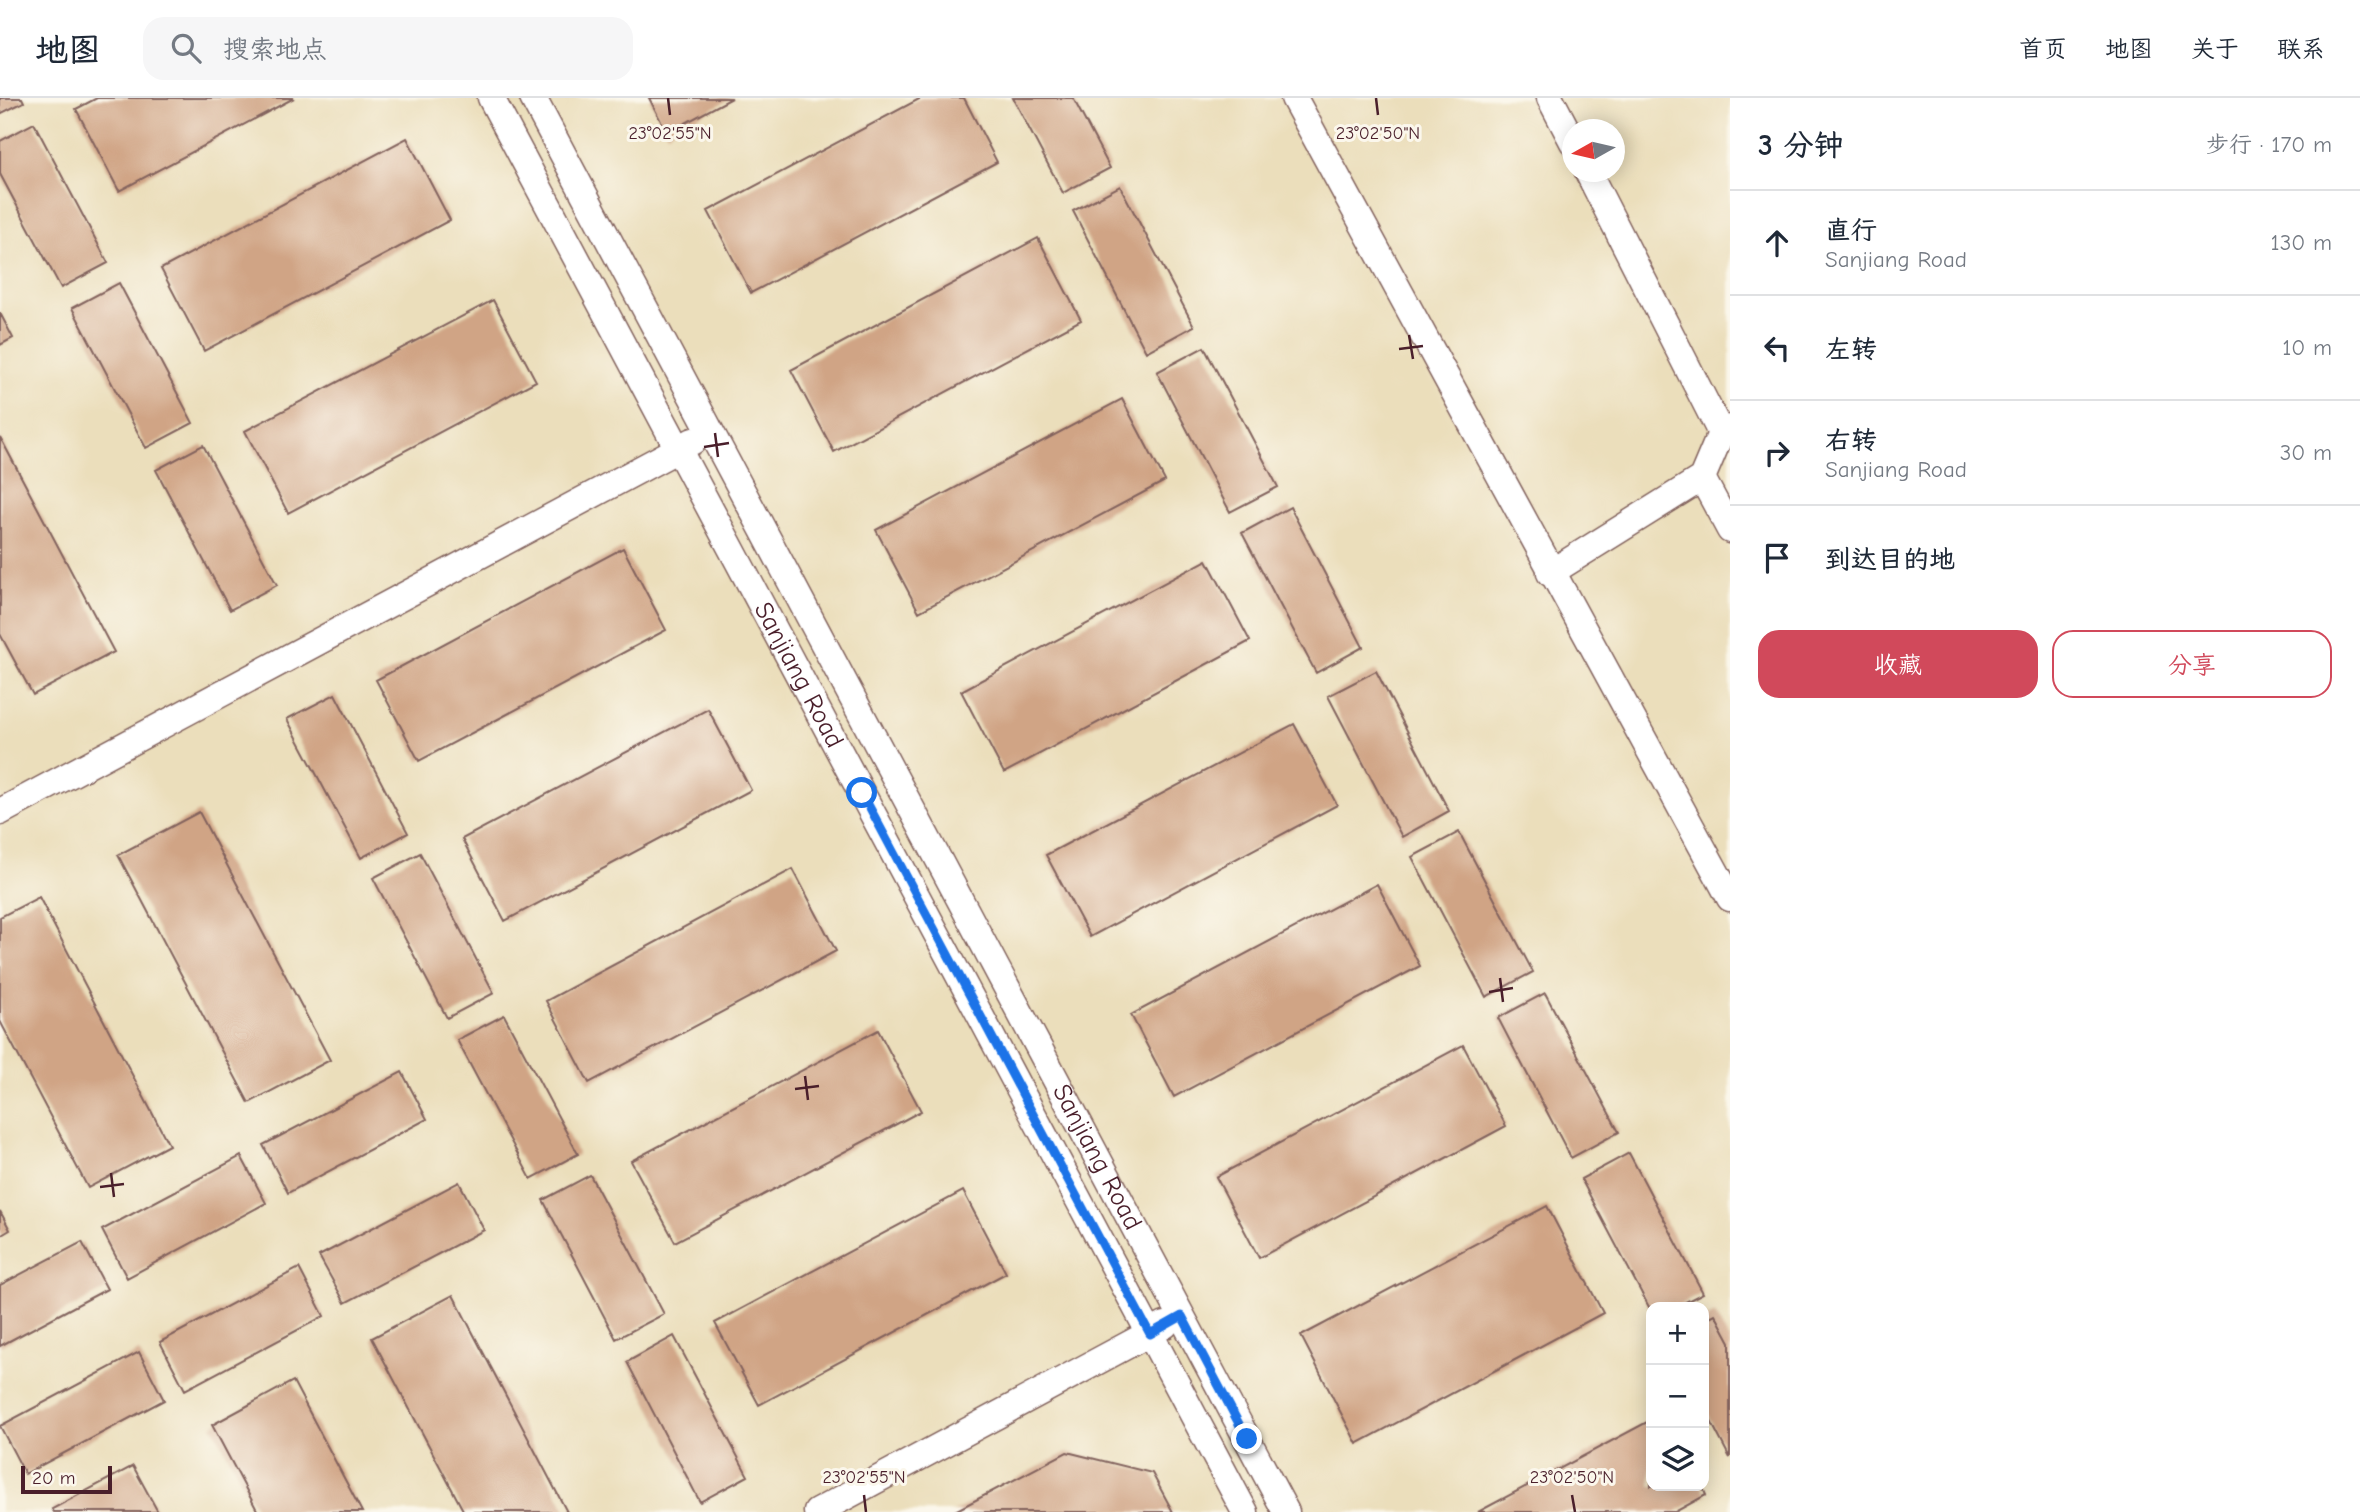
<!DOCTYPE html>
<html lang="zh">
<meta charset="utf-8">
<style>
body{margin:0;font-family:"Comic Neue","LXGW WenKai TC",sans-serif;background:#f6f6f7;color:#1f2937}
.controls{position:absolute;right:21px;bottom:21px;display:grid;overflow:hidden;border-radius:14px;box-shadow:0 4px 18px #0003}
.controls button{width:63px;height:63px;display:grid;place-items:center;padding:0;border:0;border-bottom:2px solid #e0e1e3;background:#fff;color:#1f2937;font:35px sans-serif}
.compass{position:absolute;left:1562px;top:21px;width:63px;height:63px;border-radius:50%;background:#fff;box-shadow:0 4px 18px #0003;rotate:262deg}
.scale{position:absolute;left:21px;bottom:18px;width:91px;box-sizing:border-box;padding-left:7px;border:4px solid #4a1f2b;border-top:0;font-size:19px;line-height:24px;white-space:nowrap;color:#4a1f2b;-webkit-text-stroke:5px #fbf7ec;paint-order:stroke}
.stop{position:absolute;width:21px;height:21px;margin:-16px;border:5px solid #1a73e8;border-radius:50%;background:#fff}
.stop.end{background:#1a73e8;border-color:#fff;box-shadow:0 2px 7px #0008}
.list{margin:0;padding:0;list-style:none}
h2{display:flex;justify-content:space-between;align-items:center;height:91px;margin:0;padding:0 28px;font-size:30px}
h2 small{font-size:23px;font-weight:400;color:#747a83}
.list li{display:grid;grid-template-columns:46px 1fr auto;gap:21px;align-items:center;box-sizing:border-box;height:105px;padding:0 28px;border-top:2px solid #e0e1e3}
.list b{display:block;font-size:26px;white-space:nowrap}
.list p{margin:0;font-size:23px;white-space:nowrap;color:#747a83}
.list em{font-size:23px;font-style:normal;color:#747a83}
.actions{display:flex;gap:14px;padding:21px 28px}
.actions a{flex:1;padding:16px 0;border:2px solid #d1495b;border-radius:21px;text-align:center;font-size:24px;color:#d1495b}
.actions .main{background:#d1495b;color:#fff}
.icon{flex:none;width:38px;height:38px;fill:none;stroke:currentColor;stroke-width:2;stroke-linecap:round;stroke-linejoin:round}
.map{position:relative;flex:none;width:1730px;height:1414px;overflow:hidden}
header{display:flex;align-items:center;gap:42px;box-sizing:border-box;height:98px;padding:0 35px;background:#fff;border-bottom:2px solid #e0e1e3}
header strong{font-size:33px}
nav{display:flex;gap:38px;margin-inline-start:auto;font-size:24px}
.search{width:490px;height:63px;background:#f6f6f7;display:flex;align-items:center;gap:18px;box-sizing:border-box;padding:0 24px;border-radius:21px;color:#747a83;font-size:26px}
main{display:flex}
aside{flex:1;background:#fff}
.map>svg:first-child{display:block}
.building{fill:#d0a485}
.lines{fill:none;stroke-linecap:round;stroke-linejoin:round}
.minor-casing{stroke:#82625d;stroke-width:29}
.minor{stroke:#fff;stroke-width:26}
.route{stroke:#1a73e8;stroke-width:9}
.ticks{fill:none;stroke:#4a1f2b;stroke-width:2.5}
.labels{text-anchor:middle;dominant-baseline:central;stroke-width:6;stroke-linejoin:round;paint-order:stroke}
.street-label{font-size:26px;fill:#4a1f2b;stroke:#fbf7ec}
.ticks-label{font-size:18px;text-anchor:middle;fill:#4a1f2b;stroke:#fbf7ec;stroke-width:6;stroke-linejoin:round;paint-order:stroke}
</style>
<header>
<strong>地图</strong>
<div class="search"><svg class="icon" aria-label="search" viewBox="0 0 24 24"><circle cx="10" cy="10" r="6"/><path d="M15 15l6 6"/></svg>搜索地点</div>
<nav><a>首页</a><a>地图</a><a>关于</a><a>联系</a></nav>
</header>
<main>
<div class="map">
<svg width="1730" height="1414" viewBox="0 0 1730 1414">
<rect width="100%" height="100%" fill="#fbf7ec"/>
<filter id="ink" filterUnits="userSpaceOnUse"><feTurbulence type="fractalNoise" baseFrequency=".0143" numOctaves="2"/><feDisplacementMap in="SourceGraphic" scale="14" xChannelSelector="R" yChannelSelector="G"/><feConvolveMatrix kernelMatrix="1 2 1 2 8 2 1 2 1" color-interpolation-filters="sRGB"/></filter>
<filter id="wash" filterUnits="userSpaceOnUse"><feTurbulence type="fractalNoise" baseFrequency=".00686" numOctaves="4" result="noise"/><feDisplacementMap in="SourceGraphic" scale="28" xChannelSelector="R" yChannelSelector="G"/><feGaussianBlur stdDeviation="1.57" result="paint"/><feColorMatrix in="noise" values="0 0 0 0 0 0 0 0 0 0 0 0 0 0 0 0 0 1.4 0 .05"/><feComposite in="paint" operator="in"/></filter>
<g filter="url(#wash)">
<rect width="100%" height="100%" fill="#ebdebb"/>
<g id="blocks">
<!-- building -->
<path class="building" d="M0 0H22L24 4 0 16Z
M97 0H294L119 93 76 11Z
M649 0H732L667 35Z
M921 0H964L997 64 751 195 708 113Z
M1013 0H1073L1110 70 1063 95Z
M34 25 108 165 61 190 0 76V43Z
M407 40 450 122 204 253 161 171Z
M1120 88 1194 228 1146 254 1073 113Z
M1038 140 1081 222 834 354 791 272Z
M119 185 193 325 146 350 72 210Z
M493 202 536 283 288 415 245 333Z
M0 215 13 240 0 247Z
M1204 249 1278 389 1230 414 1157 274Z
M1122 301 1165 383 919 514 876 432Z
M0 339 114 554 33 597 0 536Z
M203 347 277 487 230 512 156 372Z
M1290 409 1363 549 1316 575 1242 435Z
M623 450 666 532 419 663 376 582Z
M1207 462 1250 543 1004 675 961 593Z
M1376 573 1449 713 1402 739 1328 598Z
M335 596 408 735 361 760 287 621Z
M708 611 751 692 505 823 462 741Z
M1294 626 1337 707 1090 839 1046 757Z
M199 714 330 962 249 1005 118 757Z
M1459 734 1533 874 1486 899 1412 759Z
M420 755 494 895 447 920 373 780Z
M793 771 836 853 589 985 546 903Z
M1377 786 1420 868 1174 999 1131 917Z
M39 799 169 1047 88 1090 0 923V819Z
M1545 895 1619 1034 1571 1060 1498 920Z
M504 917 578 1056 531 1081 457 942Z
M878 932 921 1013 675 1144 631 1063Z
M1463 947 1506 1028 1259 1160 1216 1079Z
M402 974 427 1021 288 1095 263 1047Z
M1629 1055 1703 1195 1676 1209H1649L1581 1081Z
M241 1058 266 1105 127 1180 102 1132Z
M590 1077 664 1216 616 1241 543 1102Z
M459 1084 484 1132 345 1205 319 1158Z
M963 1093 1006 1175 759 1307 715 1225Z
M1547 1108 1603 1215 1357 1346 1301 1238Z
M0 1113 10 1132 0 1138Z
M82 1144 107 1191 0 1248V1187Z
M299 1170 324 1218 185 1292 160 1244Z
M453 1197 567 1414H464L372 1240Z
M1715 1216 1730 1244V1360L1704 1310V1222Z
M674 1238 748 1378 700 1404 627 1264Z
M139 1254 164 1302 25 1376 0 1328Z
M293 1283 362 1414H258L212 1327Z
M1651 1322V1388H1702L1706 1397 1675 1414H1478Z
M1067 1354 1152 1375 1173 1414H953Z
M133 1368 158 1414H54L52 1411Z"/>
</g>
</g>
<g filter="url(#ink)">
<use href="#blocks" fill-opacity="0" stroke="#82625d" stroke-width="2"/>
<g class="lines">
<defs>
<g id="minor">
<path id="s1" d="M491 0 1245 1414"/>
<path id="s2" d="M533 0 1286 1414"/>
<path d="M1294 0 1730 800"/>
<path d="M1550 0 1573 44"/>
<path d="M1588 74 1721 335"/>
<path d="M1702 380 1730 432"/>
<path d="M1550 475 1702 380 1721 335 1730 330"/>
<path d="M0 714 693 343"/>
<path d="M817 1414 1165 1227"/>
</g>
</defs>
<!-- minor casing -->
<use href="#minor" class="minor-casing"/>
<!-- minor -->
<use href="#minor" class="minor"/>
</g>
</g>
<g class="lines" filter="url(#ink)">
<!-- route -->
<path class="route" d="M862 695 1150 1236 1182 1218 1247 1341"/>
</g>
<!-- ticks -->
<path class="ticks" d="M668 0 670 17M1376 0 1378 17M1409 237 1413 261M1399 251 1423 248M715 335 718 359M704 349 729 345M1500 880 1503 904M1489 894 1513 890M805 978 808 1002M795 991 819 988M111 1075 114 1099M100 1089 124 1086M864 1397 866 1414M1572 1397 1575 1414"/>
<g class="labels">
<!-- street labels -->
<g class="street-label">
<text stroke="none"><textPath href="#s1" startOffset="654">Sanjiang Road</textPath></text>
<text stroke="none"><textPath href="#s2" startOffset="1200">Sanjiang Road</textPath></text>
</g>
</g>
<g class="ticks-label">
<text x="670" y="41">23°02'55"N</text>
<text x="1378" y="41">23°02'50"N</text>
<text x="864" y="1385">23°02'55"N</text>
<text x="1572" y="1385">23°02'50"N</text>
</g>
</svg>
<div class="controls">
<button>+</button>
<button>−</button>
<button><svg class="icon" aria-label="layers" viewBox="0 0 24 24"><path d="M12 4l9 5-9 5-9-5zM3 14l9 5 9-5"/></svg></button>
</div>
<svg class="compass" viewBox="-18 -18 36 36"><path d="M0-13l5 13h-10z" fill="#e53935"/><path d="M0 13l5-13h-10z" fill="#747a83"/></svg>
<div class="scale">20 m</div>
<div class="stop" style="left:862px;top:695px"></div>
<div class="stop end" style="left:1247px;top:1341px"></div>
</div>
<aside>
<h2>3 分钟<small>步行 · 170 m</small></h2>
<ul class="list">
<li><svg class="icon" aria-label="ahead" viewBox="0 0 24 24"><path d="M12 20V5M6 11l6-6 6 6"/></svg><div><b>直行</b><p>Sanjiang Road</p></div><em>130 m</em></li>
<li><svg class="icon" aria-label="left" viewBox="0 0 24 24"><path d="M17 20v-9H6M10 6l-5 5 5 5"/></svg><div><b>左转</b></div><em>10 m</em></li>
<li><svg class="icon" aria-label="right" viewBox="0 0 24 24"><path d="M7 20v-9h11M14 6l5 5-5 5"/></svg><div><b>右转</b><p>Sanjiang Road</p></div><em>30 m</em></li>
<li><svg class="icon" aria-label="arrive" viewBox="0 0 24 24"><path d="M6 21V4h12l-3 4 3 4H6"/></svg><div><b>到达目的地</b></div></li>
</ul>
<div class="actions"><a class="main">收藏</a><a>分享</a></div>
</aside>
</main>
